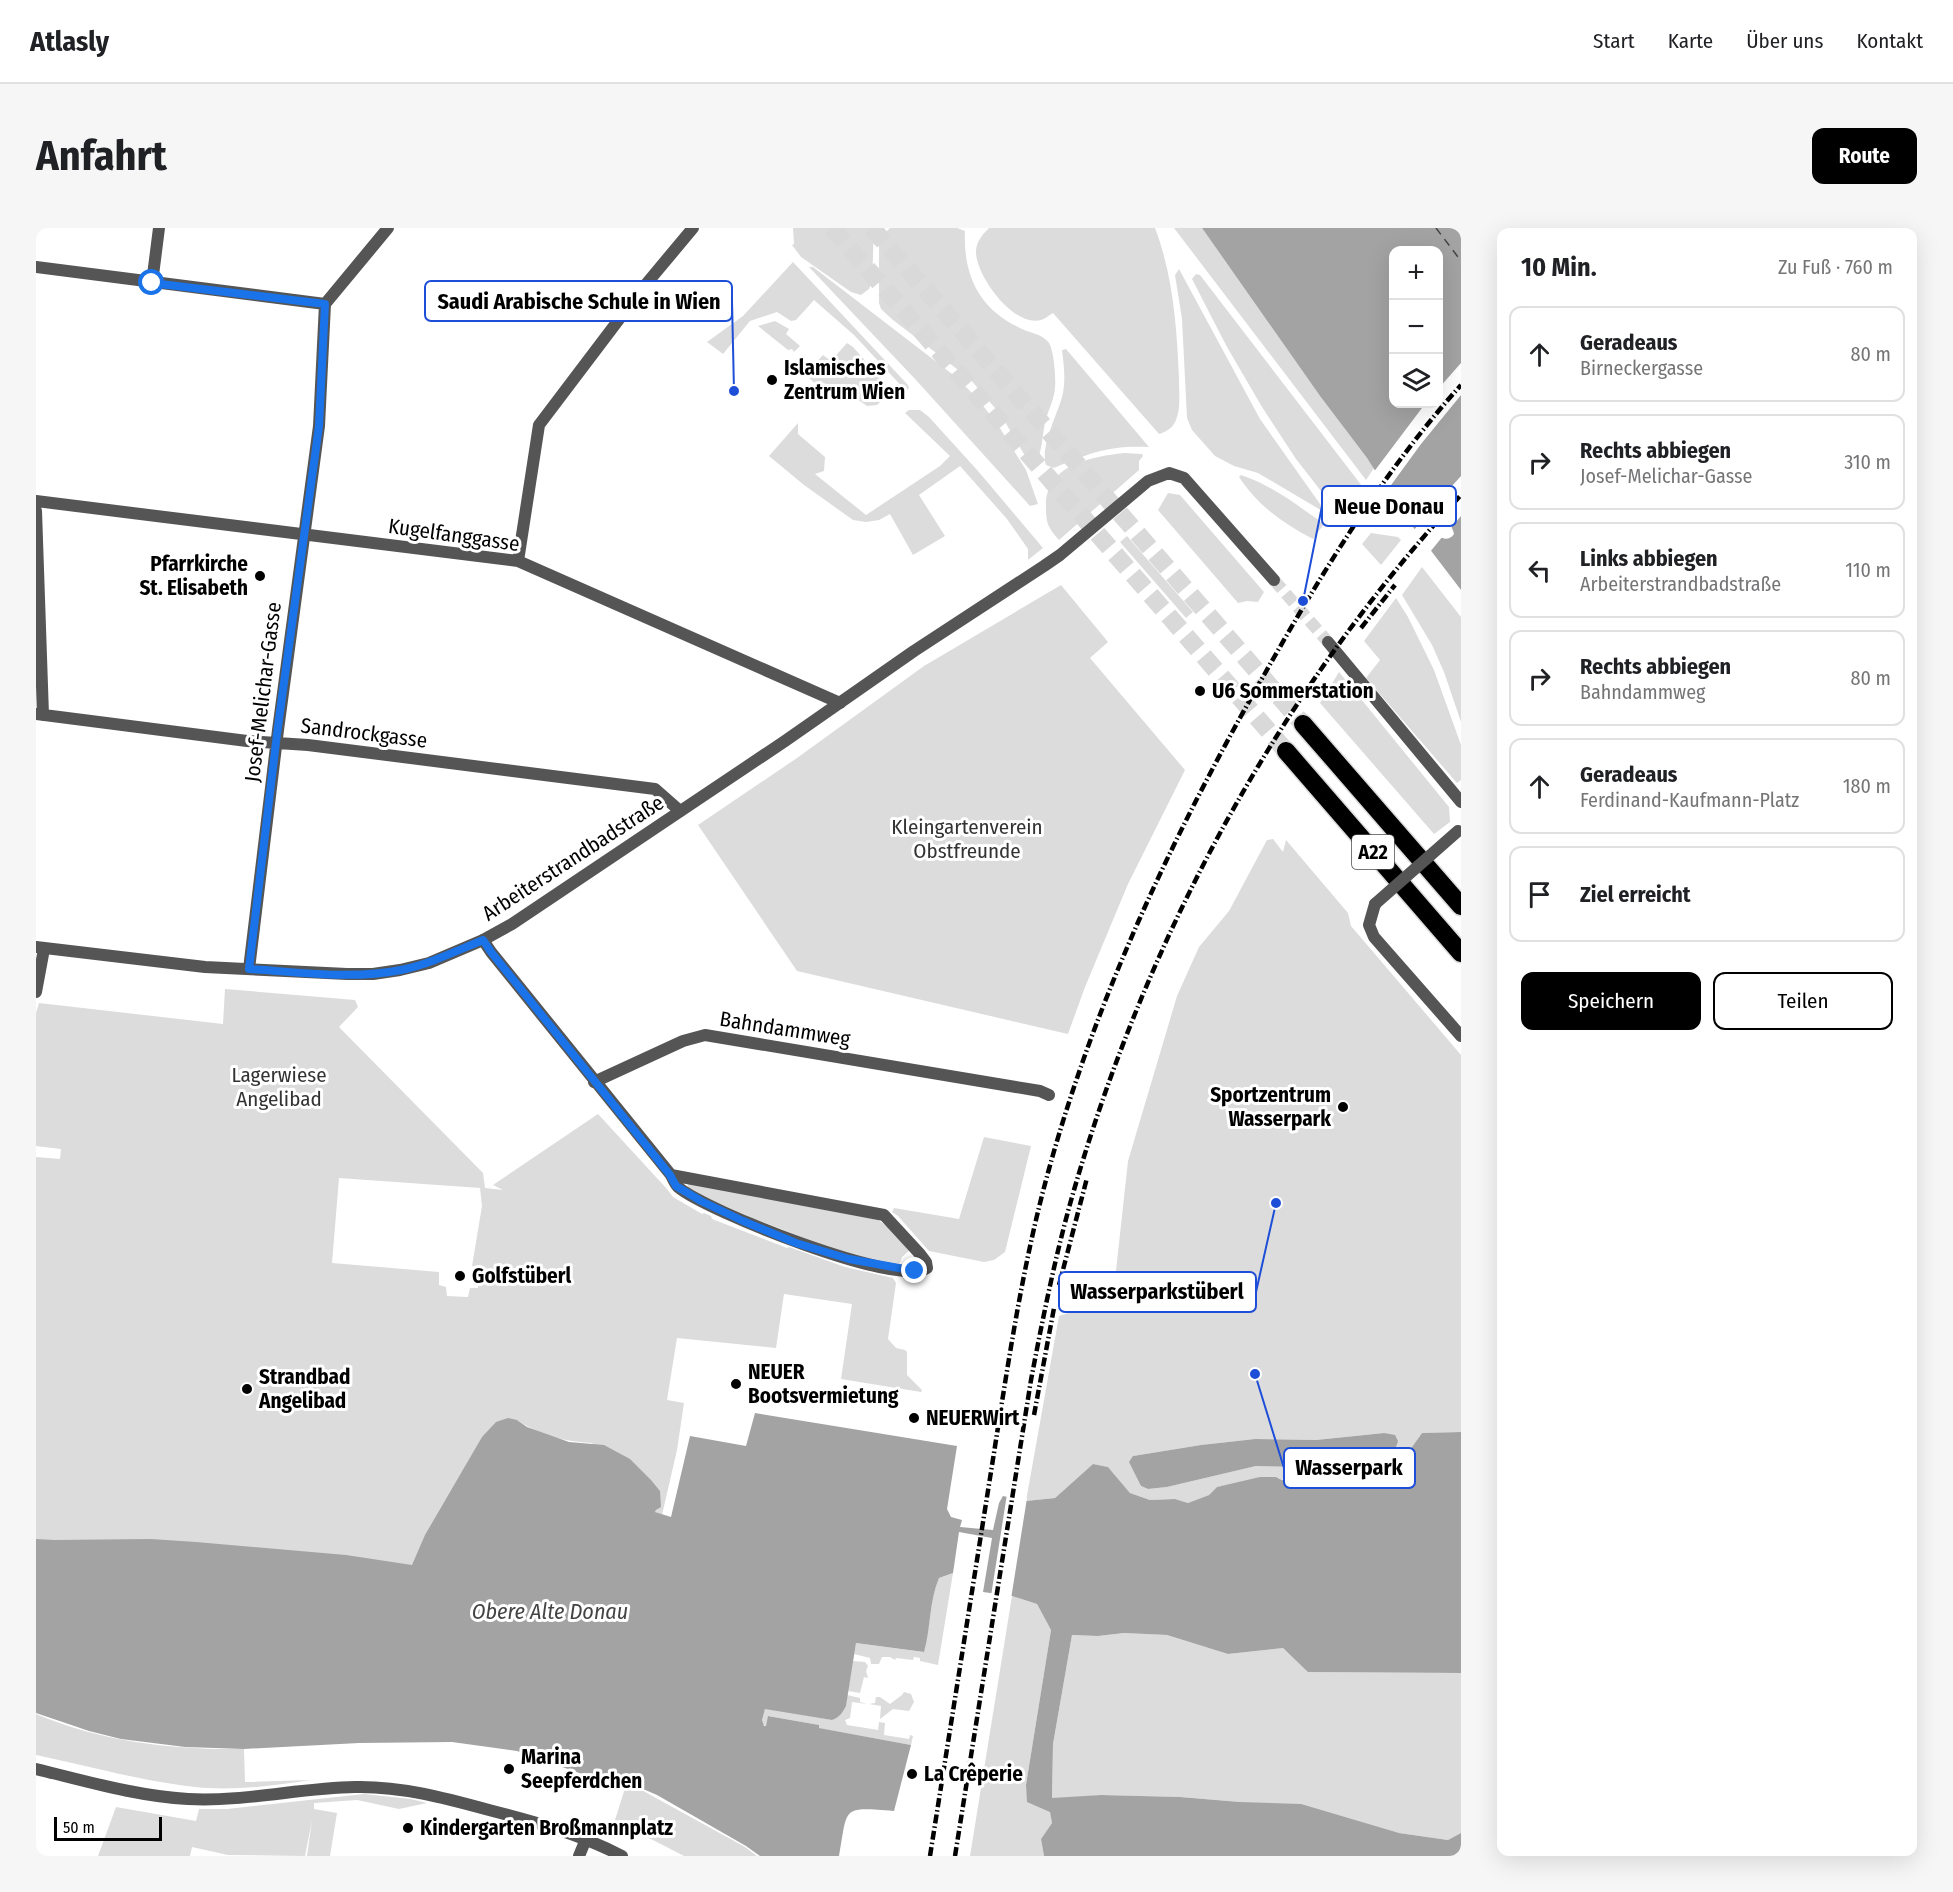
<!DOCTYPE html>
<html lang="de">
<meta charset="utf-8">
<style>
body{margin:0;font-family:"Fira Sans Condensed",sans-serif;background:#f6f6f6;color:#202124}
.controls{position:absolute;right:18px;top:18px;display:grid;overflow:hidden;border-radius:12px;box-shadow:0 6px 24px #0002}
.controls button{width:54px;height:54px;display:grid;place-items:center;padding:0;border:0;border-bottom:2px solid #e0e0e0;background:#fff;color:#202124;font:30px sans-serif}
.scale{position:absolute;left:18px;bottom:15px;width:108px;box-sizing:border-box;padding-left:6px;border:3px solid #000;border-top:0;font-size:16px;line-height:21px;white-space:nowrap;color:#000;-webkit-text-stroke:4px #fff;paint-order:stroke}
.stop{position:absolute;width:18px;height:18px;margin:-14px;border:4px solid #1a73e8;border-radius:50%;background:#fff}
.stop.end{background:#1a73e8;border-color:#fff;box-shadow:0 2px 6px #0008}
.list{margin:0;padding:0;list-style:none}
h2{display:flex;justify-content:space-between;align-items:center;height:78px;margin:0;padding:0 24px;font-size:26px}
h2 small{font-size:20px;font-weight:400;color:#757577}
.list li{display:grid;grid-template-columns:39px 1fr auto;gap:18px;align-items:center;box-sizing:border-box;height:96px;margin:0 12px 12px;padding:0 12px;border:2px solid #e0e0e0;border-radius:12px}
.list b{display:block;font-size:22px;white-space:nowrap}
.list p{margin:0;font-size:20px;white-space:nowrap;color:#757577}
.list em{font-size:20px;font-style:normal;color:#757577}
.actions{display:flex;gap:12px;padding:18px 24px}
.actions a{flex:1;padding:14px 0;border:2px solid #000;border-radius:12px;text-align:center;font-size:21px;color:#000}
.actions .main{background:#000;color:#fff}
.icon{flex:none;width:33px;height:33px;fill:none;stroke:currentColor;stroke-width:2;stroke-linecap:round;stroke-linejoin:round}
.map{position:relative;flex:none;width:1425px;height:1628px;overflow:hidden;border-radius:12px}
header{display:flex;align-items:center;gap:36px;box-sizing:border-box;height:84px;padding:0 30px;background:#fff;border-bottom:2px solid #e0e0e0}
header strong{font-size:28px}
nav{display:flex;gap:33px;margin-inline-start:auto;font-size:21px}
.intro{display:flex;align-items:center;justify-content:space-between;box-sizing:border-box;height:144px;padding:0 36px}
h1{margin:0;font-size:42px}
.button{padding:15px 27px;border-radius:12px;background:#000;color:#fff;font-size:21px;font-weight:700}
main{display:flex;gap:36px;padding:0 36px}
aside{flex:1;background:#fff;border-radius:12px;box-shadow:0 6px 24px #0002}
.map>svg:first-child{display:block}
.green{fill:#dcdcdc;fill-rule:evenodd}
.water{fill:#a3a3a3;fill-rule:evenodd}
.pier{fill:#fff}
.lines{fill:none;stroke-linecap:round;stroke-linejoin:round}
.ferry{stroke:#444;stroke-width:1.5;stroke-dasharray:8 6;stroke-linecap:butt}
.tertiary-tunnel{stroke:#d9d9d9;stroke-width:12;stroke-dasharray:12 6;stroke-linecap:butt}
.motorway-tunnel{stroke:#d9d9d9;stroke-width:18;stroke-dasharray:18 9;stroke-linecap:butt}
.motorway-casing{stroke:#dbdbdb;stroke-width:21}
.minor{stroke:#555;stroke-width:12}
.tertiary{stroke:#555;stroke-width:12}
.motorway{stroke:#000;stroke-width:18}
.rail{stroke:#000;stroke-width:4.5;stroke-dasharray:9 3 1.5 3;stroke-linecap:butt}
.tertiary-bridge{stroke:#555;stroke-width:12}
.route{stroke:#1a73e8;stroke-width:8}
.poi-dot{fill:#000;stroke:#fff;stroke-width:2}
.labels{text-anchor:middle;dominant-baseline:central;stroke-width:6;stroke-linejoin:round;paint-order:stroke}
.shield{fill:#fff;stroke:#4c4c4c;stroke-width:1.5}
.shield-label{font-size:20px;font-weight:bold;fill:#000}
.poi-label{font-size:21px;font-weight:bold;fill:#000;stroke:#fff;text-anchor:start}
.street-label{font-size:21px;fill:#000;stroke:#fff}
.park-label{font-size:21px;fill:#333;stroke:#fff}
.water-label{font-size:22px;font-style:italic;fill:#444;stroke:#fff}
.leader{fill:none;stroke:#1d4ed8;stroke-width:2}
.callout-dot{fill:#1d4ed8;stroke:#fff;stroke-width:2}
.callout{fill:#fff;stroke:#1d4ed8;stroke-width:2}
.callout-label{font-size:22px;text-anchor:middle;font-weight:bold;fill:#000}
</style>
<header>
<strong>Atlasly</strong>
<nav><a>Start</a><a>Karte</a><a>Über uns</a><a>Kontakt</a></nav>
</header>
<div class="intro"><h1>Anfahrt</h1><a class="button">Route</a></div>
<main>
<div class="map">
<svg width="1425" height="1628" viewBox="0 0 1425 1628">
<rect width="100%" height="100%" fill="#fff"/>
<!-- green -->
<path class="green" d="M757 0H838L836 54 833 61 825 67 815 64 765 29 756 17 758 16Z
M854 0H921L929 3C927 47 943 81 984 100 993 105 1007 106 1013 115 1018 123 1020 150 1019 160 1018 171 1013 181 1010 191 1006 205 1007 224 999 236L992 233 965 187 934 151 857 92 845 81 843 75V17L846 8Z
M953 0H1119C1137 47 1141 100 1143 151 1143 164 1145 180 1140 192 1137 200 1130 204 1123 206L1017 85C1013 87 1009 91 1005 92 978 100 940 48 940 24 940 14 946 7 953 0Z
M1138 0H1166L1284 168 1331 230 1338 240 1330 252Z
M757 34 872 157 873 160 870 163 818 107 778 72 760 92 755 93 741 84 714 93 687 126 671 114 707 88Z
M773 39H777L920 149 941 170 962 197 990 242 1002 276 994 278 880 152Z
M1143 41 1224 191 1289 283 1288 284 1222 245 1198 238 1179 228 1156 202 1151 190 1146 91 1139 47Z
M1160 46 1164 47 1326 258 1299 281 1260 231 1226 179 1191 119 1156 51Z
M739 93 753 101 750 106 764 118 758 124 756 121 752 122 722 98Z
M811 115 817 119 856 163 841 177 831 178 805 160 787 155 783 159 772 149 776 145 773 142 787 127 795 133Z
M1030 121 1113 219C1074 217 1053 225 1018 240L1010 237C1004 220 1021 187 1026 169 1030 154 1028 138 1026 122Z
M873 182H884L893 189 942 243 1007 320 992 332V321L971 291 924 238 883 267 909 308 877 327 854 286 843 292 830 294 817 292 768 257 733 228 762 195V206L789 229 788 243 779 246 830 287 904 238 914 228 869 185Z
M1088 225 1106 226 1107 228 1103 233V242L1023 312C1012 299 1010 296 1010 279 1009 237 1054 229 1088 225Z
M1205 247C1236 257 1262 278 1288 296L1277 311C1247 295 1223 279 1203 249Z
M1132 265 1144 267 1228 364 1222 374 1211 373 1202 375 1122 282Z
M1335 305 1362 309 1365 312 1345 337 1326 316Z
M1091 308 1157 384 1150 390 1084 314Z
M1386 339 1425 389V494L1408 444 1396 417 1366 367Z
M1025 357 1072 414 1054 430 1149 542 1092 656 1049 759 1032 806 761 743 662 597 761 530 888 438Z
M1360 370 1372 389 1398 442 1425 517V552L1421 555 1330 450 1344 432 1328 413Z
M1303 444 1413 579 1414 594 1398 606 1284 475Z
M1237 611 1247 624 1250 612 1312 685 1315 698 1425 827V1204L1386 1205C1380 1213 1376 1221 1370 1228 1362 1236 1327 1253 1316 1253 1305 1253 1304 1247 1289 1248 1272 1251 1257 1258 1240 1249L1181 1259 1173 1267 1152 1275 1139 1271 1114 1272 1094 1265 1072 1239 1057 1236 1019 1270 990 1273 1023 1088 1077 1070 1092 933 1141 768 1163 719 1193 683 1231 612ZM1348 1205 1344 1230 1220 1238 1131 1259 1112 1261 1105 1258 1097 1228 1165 1217 1219 1211 1280 1212Z
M189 761 319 772 322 779 303 799 447 945 449 960 467 962 457 957 562 886 631 961 637 969 666 986 668 985 675 988 676 991 751 1020 753 1019 809 1039 857 1050 860 1055 852 1111 860 1120 869 1122 871 1124V1147L886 1162 885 1164 805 1151 816 1076 748 1066 740 1120 641 1110 631 1172 648 1175 641 1222 626 1287 619 1284 621 1281 556 1215C529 1214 503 1207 481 1192L446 1209 377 1337 0 1424V929L24 931 25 921 0 918V785L3 775 187 796ZM303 950 444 960 446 978 436 1038 443 1039 442 1060H434L432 1069 411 1068 410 1059 403 1057V1044L296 1035Z
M948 909 995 918 969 1024 958 1032 948 1034 893 1023 862 988 856 984 858 980 923 991Z
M652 955 842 992 855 1001 873 1023 866 1029 863 1037 815 1028 716 990 652 961Z
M917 1345 902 1437 884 1433V1430L878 1429 877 1432 860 1430 859 1432 854 1429H846L843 1436H835L834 1430 818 1426 820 1415 887 1424C895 1399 893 1374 903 1350Z
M976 1368 1001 1376 1015 1402 990 1557 992 1574 1014 1583 1016 1595 1005 1611 1008 1628H934Z
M1088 1405 1131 1407 1192 1426 1247 1420 1273 1444 1425 1445V1605L1412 1612 1363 1605 1204 1574 1144 1569 1065 1567 1016 1571 1017 1516 1036 1407 1062 1408Z
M817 1433 829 1434 832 1438 830 1443 832 1450 828 1449 824 1465 812 1463Z
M868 1464 875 1466 878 1474 873 1483 857 1481 844 1491 845 1478 833 1476 839 1475 840 1469H844L854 1476 866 1467Z
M811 1467 824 1470V1474L831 1476 816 1474 814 1490 809 1492 811 1497 842 1502 843 1494 849 1495 848 1507 873 1511 874 1507 877 1508 875 1517 782 1500V1497L733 1488 730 1498 727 1497 726 1492 729 1480 796 1492 810 1478Z
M0 1486C66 1514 137 1522 208 1521L209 1554 274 1552C237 1558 196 1563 159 1559 105 1553 53 1538 0 1527Z
M591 1554 709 1619 721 1628H648L619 1613 578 1595Z
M328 1566 375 1571 391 1575 363 1581 321 1572 278 1575V1581L301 1585 294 1628H271L276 1592 269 1628 192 1627 156 1619 154 1628H62L80 1579 160 1593 163 1581H191Z"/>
<!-- water -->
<path class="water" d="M1166 0H1425V362L1367 286 1331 230 1284 168ZM1358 22H1402V176H1358ZM1390 276C1401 277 1416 295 1418 306 1407 322 1387 293 1385 283Z
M719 1185 921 1218 911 1281 915 1289 926 1292 924 1299 957 1302 963 1275 967 1268 990 1273 1019 1270 1057 1236 1072 1239 1094 1265 1114 1272 1139 1271 1152 1275 1173 1267 1181 1259 1224 1249H1240L1246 1252 1261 1254 1275 1250 1299 1247 1313 1253 1323 1252 1357 1238 1369 1229 1386 1205 1425 1204V1445L1272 1444 1247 1420 1192 1426 1131 1407 1088 1405 1062 1408 1036 1407 1017 1516 1016 1570 1065 1567 1144 1569 1204 1574 1265 1576 1363 1605 1412 1612 1425 1605V1623L1418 1628H1008L1005 1611 1016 1595 1014 1584 991 1574 990 1557 1015 1402 1001 1376 976 1368 947 1364 956 1310 923 1304 917 1345 903 1350C893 1374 895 1399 888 1424L820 1415 810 1478C806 1485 804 1489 796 1492L729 1481 726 1492 728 1498H730L732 1488 783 1497V1500L875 1517 858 1583C805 1579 812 1578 803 1628H724L710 1618 621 1567 591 1554 563 1552 481 1523 416 1514 323 1515 208 1521 149 1519 85 1511 53 1503 0 1485V1311L18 1312 115 1311 160 1314 310 1327 376 1337 389 1307 446 1209 460 1194 472 1190 481 1192 491 1199 533 1214 568 1217 594 1231 615 1252 624 1263 625 1279 620 1282 619 1284 635 1289 654 1208 710 1218Z
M1348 1205 1359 1207 1362 1213C1360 1222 1354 1226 1344 1230L1276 1239 1220 1238 1131 1259 1112 1261 1105 1258 1093 1234 1097 1228 1165 1217 1219 1211 1280 1212Z"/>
<!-- pier -->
<path class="pier" d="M1425 135V167L1385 216 1350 264 1337 245 1389 176H1402L1403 160Z
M1425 248V288L1414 301 1396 280Z
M1390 288 1407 308 1394 324 1377 303Z
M971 1266 991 1270 975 1371 955 1368Z"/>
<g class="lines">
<!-- ferry -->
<path class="ferry" d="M1400 0 1425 33"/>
<!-- tertiary-tunnel -->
<path class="tertiary-tunnel" d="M1238 352 1292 414"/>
<!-- motorway-tunnel -->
<path class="motorway-tunnel" d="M796 0 1250 523
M836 0 1267 496"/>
<defs>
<path id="motorway" d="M1267 496 1425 678
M1250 523 1425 725"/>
</defs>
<!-- motorway casing -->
<use href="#motorway" class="motorway-casing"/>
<!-- minor -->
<path class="minor" d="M0 39 289 76
M116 55 123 0
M0 273 482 333 804 475
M0 283 7 487
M482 333 503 197 606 61 657 0
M0 486 211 513 272 517 619 561 644 583
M447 712 455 724 635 947C637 951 639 956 642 959 670 983 864 1060 891 1040L890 1034 884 1026 848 987 635 947
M213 741 242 502 283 198 289 76 352 0
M0 764 8 721
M558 854 647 813 669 807 1004 863 1013 867
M543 1628 550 1611"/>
<!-- tertiary -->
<path class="tertiary" d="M1292 414 1425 574
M1339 676 1333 697 1338 709 1425 808
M0 719 169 739 311 746H337L364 742 393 735 447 712 476 696 749 513 878 423 1008 338 1024 327 1112 253 1133 245 1148 250 1238 352
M0 1541C50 1553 100 1568 152 1571 208 1574 263 1560 319 1559 365 1558 409 1570 453 1582 499 1594 544 1606 586 1628"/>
<!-- motorway -->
<use href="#motorway" class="motorway"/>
<!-- rail -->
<path class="rail" d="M1325 400 1359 357
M1023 1057 1051 950
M998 1187 1018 1080
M894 1628C914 1502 934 1376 954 1250 970 1150 984 1049 1010 952 1058 773 1137 607 1228 447 1285 346 1347 244 1425 157
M919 1628 995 1152C1007 1089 1020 1024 1038 962 1113 704 1243 464 1425 267"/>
<!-- tertiary-bridge -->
<path class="tertiary-bridge" d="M1339 676 1422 603"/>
</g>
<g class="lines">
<!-- route -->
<path class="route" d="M116 55 289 76 283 198 241 506 213 741C263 744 316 752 365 742 394 736 420 723 447 712L455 724 634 947 640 958 665 973 707 993 760 1015 813 1031 879 1043"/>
</g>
<!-- markers -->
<g class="poi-dot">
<circle cx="736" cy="152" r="6"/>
<circle cx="224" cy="348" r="6"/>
<circle cx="1164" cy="463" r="6"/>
<circle cx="1307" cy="879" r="6"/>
<circle cx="424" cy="1048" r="6"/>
<circle cx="700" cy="1156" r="6"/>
<circle cx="211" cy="1161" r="6"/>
<circle cx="878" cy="1190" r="6"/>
<circle cx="473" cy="1541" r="6"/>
<circle cx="876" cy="1546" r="6"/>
<circle cx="372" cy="1600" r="6"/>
</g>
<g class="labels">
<!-- shield labels -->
<rect class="shield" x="1316" y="607" width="42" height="34" rx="4.5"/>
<g class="shield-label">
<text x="1337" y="624">A22</text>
</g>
<!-- poi labels -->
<g class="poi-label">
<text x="748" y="140">Islamisches<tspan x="748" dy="24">Zentrum Wien</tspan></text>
<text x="212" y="336" text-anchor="end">Pfarrkirche<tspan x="212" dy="24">St. Elisabeth</tspan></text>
<text x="1176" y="463">U6 Sommerstation</text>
<text x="1295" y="867" text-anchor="end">Sportzentrum<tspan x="1295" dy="24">Wasserpark</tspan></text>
<text x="436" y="1048">Golfstüberl</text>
<text x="712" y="1144">NEUER<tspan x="712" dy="24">Bootsvermietung</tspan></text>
<text x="223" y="1149">Strandbad<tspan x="223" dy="24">Angelibad</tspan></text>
<text x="890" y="1190">NEUERWirt</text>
<text x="485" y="1529">Marina<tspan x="485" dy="24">Seepferdchen</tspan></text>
<text x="888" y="1546">La Crêperie</text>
<text x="384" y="1600">Kindergarten Broßmannplatz</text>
</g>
<!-- street labels -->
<g class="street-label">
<text transform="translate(418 307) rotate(8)">Kugelfanggasse</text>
<text transform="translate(227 464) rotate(-83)">Josef-Melichar-Gasse</text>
<text transform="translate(328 505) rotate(7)">Sandrockgasse</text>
<text transform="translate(537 630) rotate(-33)">Arbeiterstrandbadstraße</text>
<text transform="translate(749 801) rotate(9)">Bahndammweg</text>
</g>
<!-- park labels -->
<g class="park-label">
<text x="931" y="599">Kleingartenverein<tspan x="931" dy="24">Obstfreunde</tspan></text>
<text x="243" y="847">Lagerwiese<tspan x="243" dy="24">Angelibad</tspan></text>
</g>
<!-- water labels -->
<g class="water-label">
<text x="514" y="1383">Obere Alte Donau</text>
</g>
</g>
<!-- callouts -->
<path class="leader" d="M698 163L696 73M1267 373L1286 278M1240 975L1220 1064M1219 1146L1248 1240"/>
<g class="callout-dot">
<circle cx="698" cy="163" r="6"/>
<circle cx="1267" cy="373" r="6"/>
<circle cx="1240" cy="975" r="6"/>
<circle cx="1219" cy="1146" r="6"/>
</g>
<g class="callout">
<rect x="389" y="53" width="307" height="40" rx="6"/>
<rect x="1286" y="258" width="134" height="40" rx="6"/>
<rect x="1023" y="1044" width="197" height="40" rx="6"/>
<rect x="1248" y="1220" width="131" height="40" rx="6"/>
</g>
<g class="callout-label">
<text x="543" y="81">Saudi Arabische Schule in Wien</text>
<text x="1353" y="286">Neue Donau</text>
<text x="1121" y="1071">Wasserparkstüberl</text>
<text x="1313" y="1247">Wasserpark</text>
</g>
</svg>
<div class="controls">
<button>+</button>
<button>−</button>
<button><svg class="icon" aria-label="layers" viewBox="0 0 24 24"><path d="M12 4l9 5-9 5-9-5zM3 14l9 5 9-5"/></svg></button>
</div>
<div class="scale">50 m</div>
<div class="stop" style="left:116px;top:55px"></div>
<div class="stop end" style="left:879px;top:1043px"></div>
</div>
<aside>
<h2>10 Min.<small>Zu Fuß · 760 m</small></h2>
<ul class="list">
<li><svg class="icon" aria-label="ahead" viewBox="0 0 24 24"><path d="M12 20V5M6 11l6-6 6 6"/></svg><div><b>Geradeaus</b><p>Birneckergasse</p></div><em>80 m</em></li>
<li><svg class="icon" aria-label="right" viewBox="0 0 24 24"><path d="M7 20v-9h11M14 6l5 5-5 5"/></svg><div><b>Rechts abbiegen</b><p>Josef-Melichar-Gasse</p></div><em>310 m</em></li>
<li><svg class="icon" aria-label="left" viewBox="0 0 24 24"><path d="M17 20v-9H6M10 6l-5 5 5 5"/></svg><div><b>Links abbiegen</b><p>Arbeiterstrandbadstraße</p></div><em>110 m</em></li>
<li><svg class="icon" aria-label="right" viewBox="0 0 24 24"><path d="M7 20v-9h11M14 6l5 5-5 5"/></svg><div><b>Rechts abbiegen</b><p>Bahndammweg</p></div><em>80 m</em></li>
<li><svg class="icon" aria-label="ahead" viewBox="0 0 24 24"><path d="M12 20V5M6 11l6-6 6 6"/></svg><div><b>Geradeaus</b><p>Ferdinand-Kaufmann-Platz</p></div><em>180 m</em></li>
<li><svg class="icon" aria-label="arrive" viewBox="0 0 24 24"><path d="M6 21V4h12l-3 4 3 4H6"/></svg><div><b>Ziel erreicht</b></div></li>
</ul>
<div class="actions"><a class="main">Speichern</a><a>Teilen</a></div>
</aside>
</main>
